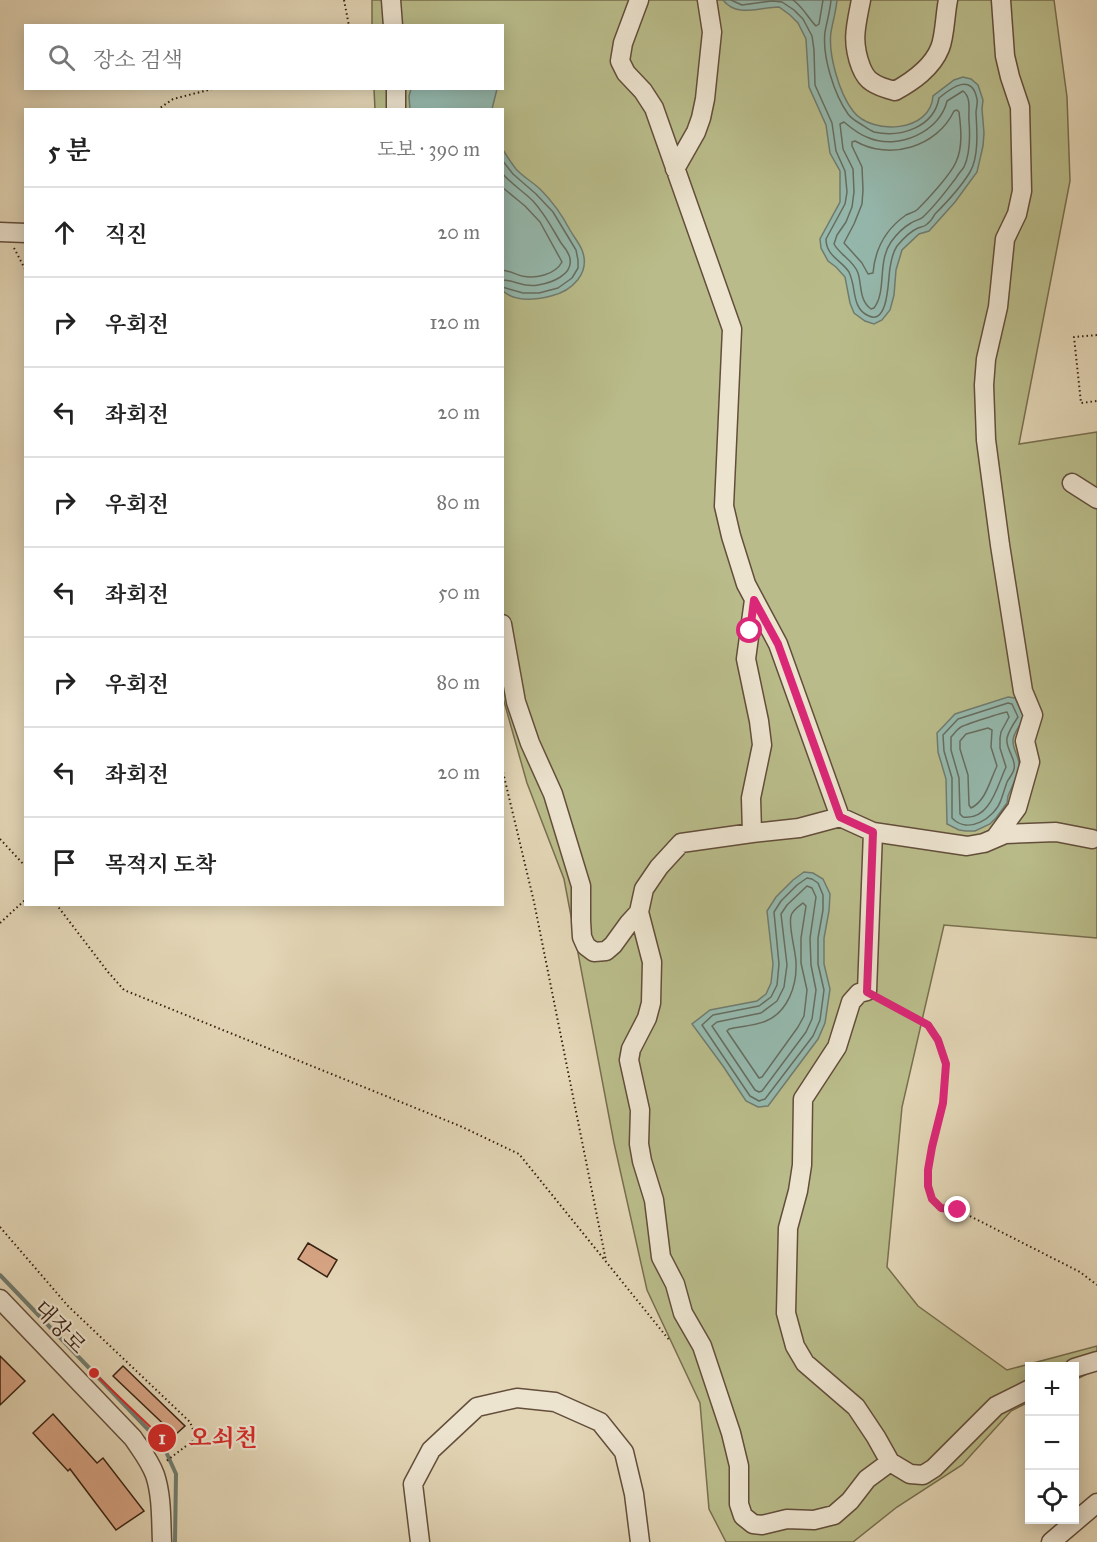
<!DOCTYPE html>
<html lang="ko">
<meta charset="utf-8">
<style>
body{margin:0;font-family:"IM FELL Great Primer","Noto Serif KR",serif;background:#f6f6f6;color:#222}
.controls{position:absolute;right:18px;bottom:18px;display:grid;overflow:hidden;border-radius:0px;box-shadow:0 3px 15px #0003}
.controls button{width:54px;height:54px;display:grid;place-items:center;padding:0;border:0;border-bottom:2px solid #e0e0e0;background:#fff;color:#222;font:30px sans-serif}
.stop{position:absolute;width:18px;height:18px;margin:-14px;border:4px solid #db2777;border-radius:50%;background:#fff}
.stop.end{background:#db2777;border-color:#fff;box-shadow:0 2px 6px #0008}
.list{margin:0;padding:0;list-style:none}
h2{display:flex;justify-content:space-between;align-items:center;height:78px;margin:0;padding:0 24px;font-size:26px}
h2 small{font-size:20px;font-weight:400;color:#767676}
.list li{display:grid;grid-template-columns:39px 1fr auto;gap:18px;align-items:center;box-sizing:border-box;height:90px;padding:0 24px;border-top:2px solid #e0e0e0}
.list b{display:block;font-size:22px;white-space:nowrap}
.list em{font-size:20px;font-style:normal;color:#767676}
.icon{flex:none;width:33px;height:33px;fill:none;stroke:currentColor;stroke-width:2;stroke-linecap:round;stroke-linejoin:round}
.map{position:relative;flex:none;width:1097px;height:1542px;overflow:hidden}
.search{position:absolute;background:#fff;box-shadow:0 3px 15px #0003;left:24px;top:24px;width:480px;height:66px;display:flex;align-items:center;gap:15px;box-sizing:border-box;padding:0 21px;border-radius:0px;color:#767676;font-size:22px}
.panel{position:absolute;background:#fff;box-shadow:0 3px 15px #0003;left:24px;top:108px;width:480px;height:798px;border-radius:0px}
.map>svg:first-child{display:block}
.green{fill:#b9bc8a;stroke:#786e4e;stroke-width:1.5}
.water{fill:#95b9ae;stroke:#707c70;stroke-width:1.5}
.lines{fill:none;stroke-linecap:round;stroke-linejoin:round}
.shore{stroke:#666d60;stroke-width:1.5}
.stream{stroke:#707c70;stroke-width:4}
.building{fill:#d7a484;stroke:#382112;stroke-width:1.5}
.minor-casing{stroke:#634e3b;stroke-width:21}
.path{stroke:#382112;stroke-width:2;stroke-dasharray:1.5 3;stroke-linecap:butt}
.minor{stroke:#ede4d0;stroke-width:18}
.route{stroke:#db2777;stroke-width:8}
.labels{text-anchor:middle;dominant-baseline:central;stroke-width:4.5;stroke-linejoin:round;paint-order:stroke}
.street-label{font-size:22px;fill:#382112;stroke:#ede4d0}
.leader{fill:none;stroke:#d62828;stroke-width:2}
.callout-dot{fill:#d62828;stroke:#ede4d0;stroke-width:2}
.mark-label{font-size:18px;text-anchor:middle;font-weight:bold;fill:#fff}
.callout-label{font-size:24px;text-anchor:middle;font-weight:bold;fill:#d62828;stroke:#ede4d0;stroke-width:4.5;stroke-linejoin:round;paint-order:stroke}
</style>
<div class="map">
<svg width="1097" height="1542" viewBox="0 0 1097 1542">
<rect width="100%" height="100%" fill="#e3d6b6"/>
<filter id="stains"><feTurbulence type="fractalNoise" baseFrequency=".00333" numOctaves="4"/><feColorMatrix values="0 0 0 0 .2 0 0 0 0 .09 0 0 0 0 .02 0 0 0 .5 -.17"/></filter>
<radialGradient id="worn" r=".72"><stop offset=".6" stop-color="#630" stop-opacity="0"/><stop offset="1" stop-color="#630" stop-opacity=".3"/></radialGradient>
<!-- green -->
<path class="green" d="M372 0H1054L1067 97 1070 181 1019 444 1097 432V938L944 925 902 1107 887 1267 918 1306 1007 1370 1097 1346V1369L1075 1380 1074 1366H1030L1029 1402 1011 1411 962 1465 897 1507 853 1542H726L709 1509 700 1403 647 1290 614 1143 564 879 527 783 503 698 502 110 375 109 374 89 502 88V26L372 25Z"/>
<!-- water -->
<path class="water" d="M723 0H837C836 11 833 21 831 32 828 54 839 93 853 111 872 136 931 132 933 96L954 80 963 77 971 79 978 85 983 100 982 109 984 133 983 146 977 172 955 202 929 231 919 234 902 250 896 270 894 295 890 310 882 320 874 324 865 321 854 313 850 303 845 277 836 267 828 261 821 248 820 239 840 202V171L830 153 826 125 809 87 806 39 798 23 790 15 779 7C759 7 737 18 723 0Z
M411 89V88L497 89 492 109 410 110 409 96Z
M503 150C507 156 511 163 516 169 523 177 533 182 541 190 553 202 562 215 570 230 574 237 579 243 582 250 591 273 572 291 551 296 535 300 515 302 503 291Z
M1008 697 1015 698 1025 718C1020 725 1013 733 1013 741 1013 752 1022 760 1019 771L1008 796 1007 803 996 818 990 824 975 831H966L959 830 947 824 946 779 938 752 937 733 955 714Z
M804 872 813 873 823 879 830 894 829 911 824 938V964L830 989 825 1023 818 1039 768 1106 758 1107 746 1101 723 1066 692 1024 710 1010 757 1001 766 994 771 983 773 964 767 911 776 897 793 880Z"/>
<g class="lines">
<!-- shore -->
<path class="shore" d="M731 0 742 5 772 1 782 2 794 10 803 19 812 36 814 50 815 85 832 123 836 151 845 171 847 192 845 204 826 239C826 256 841 260 849 272 851 276 852 281 853 285 855 297 856 311 869 316 889 325 888 278 890 268 891 261 893 252 897 246 902 240 911 231 918 228 921 227 923 227 926 225 930 222 933 218 935 214 948 201 961 187 970 172 979 157 977 130 976 113 976 108 978 103 977 99 972 73 952 87 939 98 934 127 901 138 874 132 869 130 864 126 859 123 854 120 851 118 848 114 834 94 822 56 825 32 827 21 830 11 831 0
M793 0C803 7 808 18 816 26L819 24 823 0
M963 91C972 98 968 111 969 121 970 134 970 154 964 167 962 170 958 174 956 178 946 191 936 205 923 217 920 220 915 220 911 223 904 227 896 235 891 242 877 262 887 291 874 308L871 309C859 300 862 286 858 273 854 261 840 255 834 244L837 235 846 222 852 207 854 192 853 169 843 149 840 124 844 122C851 128 860 135 869 138 898 150 940 132 947 101Z
M957 110 959 112C961 128 963 147 956 162 951 174 928 199 918 209 915 212 910 213 906 215 886 229 875 249 873 273L868 274 862 263 844 243 854 224 862 204 863 190 862 167 852 146V142L855 141C890 161 937 147 954 111Z
M502 160 513 174 536 194 553 212 576 250 578 260V268L572 278 558 288 539 293H523L502 287
M502 173C511 184 523 191 533 201 545 214 552 228 561 243 565 248 569 252 570 259 573 275 551 283 538 285 523 288 516 280 502 280
M502 187 525 206 540 222 562 262C555 275 535 279 522 276 515 274 510 271 502 270
M1008 703 1012 704 1018 717C1014 723 1009 730 1007 738 1005 749 1017 759 1014 769 1013 774 1009 778 1007 782 1005 788 1003 794 1001 800 995 818 968 835 952 818V778L944 751 943 735 958 719Z
M1007 712 1009 717 1001 732 1000 738V748L1006 767C997 786 990 821 963 817L960 814 959 778 951 750V737C954 734 957 729 961 727 964 725 1004 712 1007 712Z
M988 728 992 730 991 747 997 766C990 780 986 801 971 808L969 805 968 775 960 749V741L966 734Z
M807 878 812 879 818 883 823 895V910L818 938V964L824 990 820 1020 813 1036 765 1099 759 1101 750 1096 702 1025 713 1015 759 1006 771 997 777 985 779 964 774 912 781 901 797 885Z
M807 886 812 888 816 897 810 938 811 965 816 990 812 1019 806 1032 762 1091 759 1092 755 1090 712 1026 717 1022 761 1013 777 1001 784 987 787 965 781 914 787 905Z
M803 903 806 906 801 938V963L807 990 804 1016 798 1027 762 1077 759 1078 727 1031 729 1029C741 1026 755 1026 766 1021 788 1012 797 985 796 963 796 951 788 927 791 916 792 911 799 906 803 903Z"/>
<!-- stream -->
<path class="stream" d="M0 1275 163 1445 176 1474 175 1542"/>
</g>
<!-- building -->
<path class="building" d="M308 1243 337 1260 327 1277 298 1259Z
M0 1356 25 1381 0 1405Z
M123 1366 185 1426 175 1435 113 1376Z
M53 1414 97 1463 103 1458 144 1511 116 1530 70 1469 68 1471 33 1433Z"/>
<g class="lines">
<defs>
<path id="minor" d="M391 0 393 26
M639 0 623 43 620 61 626 73 643 91 654 108 732 329 724 506 731 536 746 584 778 644 840 817 873 832 967 846 984 843 1005 834 1056 832 1092 839
M861 0C856 26 851 41 861 67 863 72 867 79 872 82 879 87 887 89 895 91 913 81 932 68 940 48 945 36 945 14 948 0
M396 110V88
M675 169 696 132 701 118 705 99 712 32 707 0
M0 232 26 233
M1072 483 1097 499
M502 624 516 702 530 743 553 794 581 886V921L582 937 586 946 594 952 606 951 613 945 629 923 639 912
M840 817 799 828 752 833 681 843 659 867 644 889 639 912 652 962 651 1003 647 1018 631 1049 629 1060 640 1110 639 1144 642 1161 654 1200 661 1257 675 1284 683 1313 702 1346 731 1433 739 1466V1504L743 1516 753 1524 762 1525 787 1519 814 1520 834 1515 850 1501 867 1479 890 1462
M873 832 867 991 859 993 851 1002 837 1047 803 1099 802 1165 798 1191 788 1228 786 1313 795 1346 805 1363 856 1407 876 1437 890 1462 910 1474 923 1475 934 1468 996 1406 1030 1389
M752 833 751 798 762 745 759 721 746 659 754 600
M995 838 1017 808 1030 762 1025 741 1033 715 1023 691 1000 545 986 440 984 385 986 359 998 307 1005 239 1017 214 1022 191 1020 107 1010 77 1005 56 1001 0
M0 1299 133 1438C141 1450 150 1461 155 1475 162 1496 161 1521 162 1542
M1074 1368 1097 1361
M420 1542 413 1484 431 1450 477 1407 517 1398 555 1402 600 1422 624 1452 634 1494 640 1542
M1051 1542 1097 1503"/>
</defs>
<!-- minor casing -->
<use href="#minor" class="minor-casing"/>
<!-- path -->
<path class="path" d="M344 0 349 26
M355 88H359
M157 110 173 99 216 88
M14 248 26 271
M1097 335 1074 337 1081 403 1097 401
M502 768 534 902 606 1261
M0 839 26 867
M56 904 108 972 124 990 460 1126 519 1154 670 1341
M0 923 26 899
M880 999 928 1025 938 1040 947 1064 943 1103 932 1147 928 1170V1186L932 1199 941 1208 958 1210 1080 1272 1097 1285
M0 1227 68 1306 190 1422 194 1432V1440L165 1462"/>
<!-- minor -->
<use href="#minor" class="minor"/>
</g>
<g class="lines">
<!-- route -->
<path class="route" d="M750 631 754 600 778 644 840 817 873 832 867 992 928 1025 938 1040 946 1064 943 1103 932 1147 928 1170V1186L932 1199 941 1208 958 1210"/>
</g>
<g class="labels">
<!-- street labels -->
<g class="street-label">
<text transform="translate(60 1327) rotate(46)">대장로</text>
</g>
</g>
<!-- callouts -->
<path class="leader" d="M94 1373L162 1438"/>
<g class="callout-dot">
<circle cx="94" cy="1373" r="6"/>
<circle cx="162" cy="1438" r="15"/>
</g>
<g class="mark-label">
<text x="162" y="1444">1</text>
</g>
<g class="callout-label">
<text x="223" y="1446">오쇠천</text>
</g>
<rect width="100%" height="100%" filter="url(#stains)"/>
<rect width="100%" height="100%" fill="url(#worn)"/>
</svg>
<div class="controls">
<button>+</button>
<button>−</button>
<button><svg class="icon" aria-label="locate" viewBox="0 0 24 24"><circle cx="12" cy="12" r="6"/><path d="M12 2v4M12 18v4M2 12h4M18 12h4"/></svg></button>
</div>
<div class="stop" style="left:750px;top:631px"></div>
<div class="stop end" style="left:958px;top:1210px"></div>
<div class="search"><svg class="icon" aria-label="search" viewBox="0 0 24 24"><circle cx="10" cy="10" r="6"/><path d="M15 15l6 6"/></svg>장소 검색</div>
<section class="panel">
<h2>5 분<small>도보 · 390 m</small></h2>
<ul class="list">
<li><svg class="icon" aria-label="ahead" viewBox="0 0 24 24"><path d="M12 20V5M6 11l6-6 6 6"/></svg><div><b>직진</b></div><em>20 m</em></li>
<li><svg class="icon" aria-label="right" viewBox="0 0 24 24"><path d="M7 20v-9h11M14 6l5 5-5 5"/></svg><div><b>우회전</b></div><em>120 m</em></li>
<li><svg class="icon" aria-label="left" viewBox="0 0 24 24"><path d="M17 20v-9H6M10 6l-5 5 5 5"/></svg><div><b>좌회전</b></div><em>20 m</em></li>
<li><svg class="icon" aria-label="right" viewBox="0 0 24 24"><path d="M7 20v-9h11M14 6l5 5-5 5"/></svg><div><b>우회전</b></div><em>80 m</em></li>
<li><svg class="icon" aria-label="left" viewBox="0 0 24 24"><path d="M17 20v-9H6M10 6l-5 5 5 5"/></svg><div><b>좌회전</b></div><em>50 m</em></li>
<li><svg class="icon" aria-label="right" viewBox="0 0 24 24"><path d="M7 20v-9h11M14 6l5 5-5 5"/></svg><div><b>우회전</b></div><em>80 m</em></li>
<li><svg class="icon" aria-label="left" viewBox="0 0 24 24"><path d="M17 20v-9H6M10 6l-5 5 5 5"/></svg><div><b>좌회전</b></div><em>20 m</em></li>
<li><svg class="icon" aria-label="arrive" viewBox="0 0 24 24"><path d="M6 21V4h12l-3 4 3 4H6"/></svg><div><b>목적지 도착</b></div></li>
</ul>
</section>
</div>
